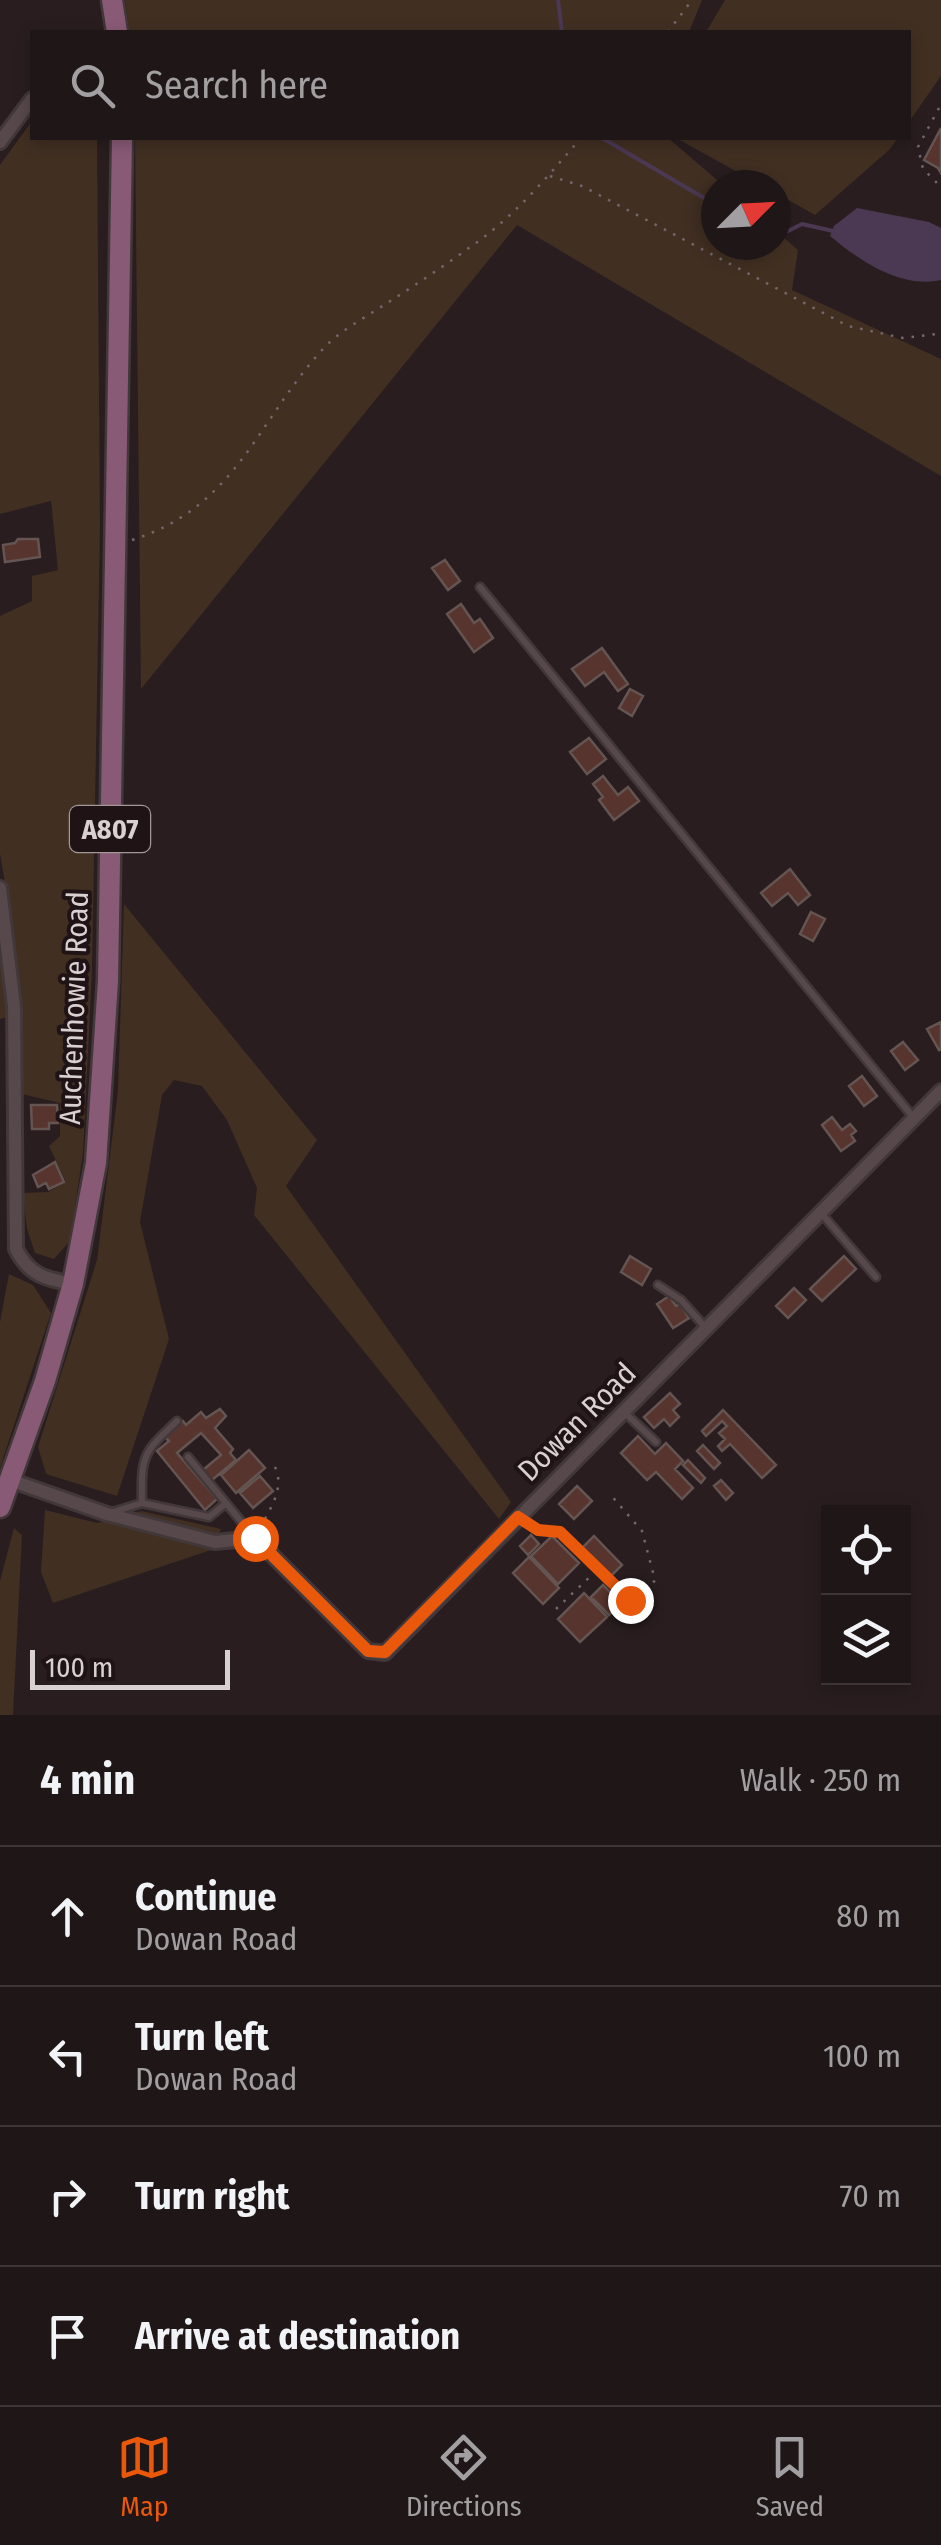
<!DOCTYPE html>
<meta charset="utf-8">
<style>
body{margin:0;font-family:"Fira Sans Condensed",sans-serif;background:#2c2324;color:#f1f3f6}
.controls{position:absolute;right:30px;bottom:30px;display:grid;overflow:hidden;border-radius:0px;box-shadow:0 5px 15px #0003}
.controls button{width:90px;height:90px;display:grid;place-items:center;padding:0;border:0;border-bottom:2px solid #3c3536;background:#1f1617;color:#f1f3f6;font:50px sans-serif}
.compass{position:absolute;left:701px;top:170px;width:90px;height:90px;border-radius:50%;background:#1f1617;box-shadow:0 5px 15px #0003;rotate:66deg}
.scale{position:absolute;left:30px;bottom:25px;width:200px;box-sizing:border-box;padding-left:10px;border:5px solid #d9d0d1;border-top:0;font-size:28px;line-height:35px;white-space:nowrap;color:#d9d0d1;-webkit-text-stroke:8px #201316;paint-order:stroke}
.stop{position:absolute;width:30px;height:30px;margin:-22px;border:8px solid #ea580c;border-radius:50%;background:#fff}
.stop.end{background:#ea580c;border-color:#fff;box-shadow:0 2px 10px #0008}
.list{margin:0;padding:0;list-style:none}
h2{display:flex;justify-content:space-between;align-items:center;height:130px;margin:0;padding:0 40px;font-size:42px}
h2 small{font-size:32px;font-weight:400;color:#a19fa1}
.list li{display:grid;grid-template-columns:65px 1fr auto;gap:30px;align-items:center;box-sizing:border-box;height:140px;padding:0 40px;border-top:2px solid #3c3536}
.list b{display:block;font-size:38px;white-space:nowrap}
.list p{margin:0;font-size:32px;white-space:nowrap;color:#a19fa1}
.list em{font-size:32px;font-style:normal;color:#a19fa1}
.icon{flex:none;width:55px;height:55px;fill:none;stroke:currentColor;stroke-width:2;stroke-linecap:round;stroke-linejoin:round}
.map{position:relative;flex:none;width:941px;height:1715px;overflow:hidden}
.search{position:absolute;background:#1f1617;box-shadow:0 5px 15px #0003;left:30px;right:30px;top:30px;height:110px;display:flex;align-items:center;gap:25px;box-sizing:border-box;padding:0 35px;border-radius:0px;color:#a19fa1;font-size:38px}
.sheet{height:690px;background:#1f1617}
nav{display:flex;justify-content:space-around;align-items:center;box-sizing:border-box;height:140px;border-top:2px solid #3c3536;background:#1f1617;font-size:28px;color:#a19fa1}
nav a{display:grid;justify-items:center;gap:5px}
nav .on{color:#ea580c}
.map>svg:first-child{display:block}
.green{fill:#412f22}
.water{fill:#4b3853}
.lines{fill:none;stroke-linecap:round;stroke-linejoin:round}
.stream{stroke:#4b3853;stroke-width:4}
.building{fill:#57342d;stroke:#645552;stroke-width:2.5}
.lane-casing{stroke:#423739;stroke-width:11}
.street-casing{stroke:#423739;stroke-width:18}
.primary-casing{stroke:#423739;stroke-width:25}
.path{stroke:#73686a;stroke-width:2.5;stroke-dasharray:2.5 8;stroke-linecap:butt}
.lane{stroke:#57484b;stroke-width:6}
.street{stroke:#57484b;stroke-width:12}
.primary{stroke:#895a76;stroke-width:20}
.route{stroke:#ea580c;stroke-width:12}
.labels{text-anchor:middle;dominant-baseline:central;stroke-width:8;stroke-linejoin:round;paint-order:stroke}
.shield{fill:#201316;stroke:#a29799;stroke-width:2.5}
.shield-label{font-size:28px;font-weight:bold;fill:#d9d0d1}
.street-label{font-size:30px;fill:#d9d0d1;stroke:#201316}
</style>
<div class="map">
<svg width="941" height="1715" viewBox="0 0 941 1715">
<rect width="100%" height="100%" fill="#291d1f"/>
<!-- green -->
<path class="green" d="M125 0H702L689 32H129Z
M725 0H941V76L909 122 908 32H706Z
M32 121V138H97L100 526 92 970 83 1153 70 1241 54 1259 35 1253 27 1229 23 1193 48 1192 66 1182 49 1146 60 1136V1103L22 1094 21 1013 0 1019V934L12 922 0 854V616L32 601V576L58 570 51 501 0 514V165Z
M135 138H668L723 185H716V245H776V231L798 250 792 290 941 359V476L517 225 141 689Z
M676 138H898L889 150 815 215 776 193V185H761Z
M124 904 317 1140 286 1186 511 1502 499 1519 254 1215 257 1188 227 1120 202 1086 174 1080 162 1095 140 1222 169 1339 117 1496 46 1474 38 1447 97 1260 118 1091Z
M9 1274 33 1285 51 1313 0 1468V1322Z
M45 1510 97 1523 141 1511 221 1529 211 1550 53 1603 41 1572Z
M14 1528 22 1535 13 1715H0V1581Z"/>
<!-- water -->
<path class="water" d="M857 208 929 222 941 228V280C901 289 860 261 830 236L834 226Z"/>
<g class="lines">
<!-- stream -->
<path class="stream" d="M558 0 562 32
M602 138 716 205
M776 227 788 231 802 224 833 231"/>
</g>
<!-- building -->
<path class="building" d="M941 128V173L938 168 924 160Z
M18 539H38L40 557 5 562 3 545 15 543Z
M445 560 460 581 448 590 432 568Z
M461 604 474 623 480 619 493 638 474 652 447 614Z
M602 648 628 684 618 691 604 672 585 686 572 669Z
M630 689 643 696 632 716 619 708Z
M589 738 606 759 587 774 570 752Z
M603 776 618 795 628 787 639 801 614 820 599 800 603 797 593 784Z
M790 869 810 895 798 905 788 893 772 906 761 893Z
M811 912 825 919 813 941 800 934Z
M941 1022V1049L939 1050 927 1029Z
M903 1042 918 1060 905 1070 891 1051Z
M862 1076 877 1096 864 1106 849 1086Z
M31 1105H57L58 1123H49V1129H32Z
M832 1117 842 1130 850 1124 856 1131 851 1135 855 1141 841 1151 822 1125Z
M55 1162 64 1182 49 1189 46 1183 38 1187 33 1175Z
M630 1256 651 1269 642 1285 621 1272Z
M844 1256 856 1269 822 1301 810 1289Z
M794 1288 806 1300 788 1318 776 1306Z
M669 1296 676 1306 680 1304 689 1318 673 1328 657 1304Z
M670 1393 680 1404 673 1410 679 1417 670 1426 664 1419 654 1428 644 1417Z
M220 1409 226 1416 215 1428 233 1449 230 1453 236 1460 212 1480 203 1470 221 1455 201 1433 177 1453 217 1499 205 1510 157 1451 169 1441 165 1437 183 1421 186 1425 201 1412 206 1418Z
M723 1410 776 1465 762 1478 730 1444 722 1451 718 1446 725 1439 719 1433 727 1426 722 1421 706 1436 702 1431Z
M638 1436 655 1454 666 1443 683 1461 675 1469 693 1488 682 1499 656 1472 647 1480 621 1453Z
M703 1445 720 1463 714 1469 697 1451Z
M249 1450 265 1468 236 1493 221 1475Z
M688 1460 705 1478 701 1483 683 1465Z
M260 1476 273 1491 253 1508 240 1493Z
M721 1480 733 1493 726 1500 714 1486Z
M577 1486 592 1501 574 1519 559 1504Z
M531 1535 539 1544 528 1555 520 1546Z
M552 1536 579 1563 558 1584 531 1556Z
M594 1536 622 1565 609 1578 581 1549Z
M529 1557 559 1588 543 1604 513 1573Z
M603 1585 621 1603 609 1615 591 1597Z
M584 1593 607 1617 580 1642 558 1619Z"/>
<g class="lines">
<defs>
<path id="lane" d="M480 587 913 1117
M821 1213 876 1277
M658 1285 681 1300 705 1327
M624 1412 656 1442
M188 1457 254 1537
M142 1503C141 1455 143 1453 177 1421
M113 1512 142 1503 209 1517 225 1504"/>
<path id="street" d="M0 142 32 99
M0 888 14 1006 16 1249C29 1275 45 1279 73 1284
M10 1480 107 1514 215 1542 255 1538 368 1651 385 1653 941 1091"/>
<path id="primary" d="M112 0 117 32
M0 1507 45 1381 73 1284 96 1163 108 981 122 138"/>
</defs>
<!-- lane casing -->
<use href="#lane" class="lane-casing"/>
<!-- street casing -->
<use href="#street" class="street-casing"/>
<!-- primary casing -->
<use href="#primary" class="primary-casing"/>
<!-- path -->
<path class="path" d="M668 32 692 0
M939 108 918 147 923 169 941 187
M550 176 582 186 848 326 903 338 936 334 941 330
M132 540C236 507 256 423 322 350 339 331 363 319 384 305 414 286 444 266 473 245 516 215 547 177 581 138
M532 1526 560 1533 630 1600 643 1598 655 1580 642 1531 609 1493
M260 1528C270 1509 285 1488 275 1467
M556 1609 597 1570"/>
<!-- lane -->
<use href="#lane" class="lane"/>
<!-- street -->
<use href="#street" class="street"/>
<!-- primary -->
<use href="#primary" class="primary"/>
</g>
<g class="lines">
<!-- route -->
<path class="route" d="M255 1538 368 1651 385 1652 518 1517 538 1530 560 1532 630 1600"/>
</g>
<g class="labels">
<!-- shield labels -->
<rect class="shield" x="70" y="806" width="80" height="46" rx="8"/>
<g class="shield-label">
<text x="110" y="829">A807</text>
</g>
<!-- street labels -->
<g class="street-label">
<text transform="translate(74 1008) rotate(-88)">Auchenhowie Road</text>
<text transform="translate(577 1422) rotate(-45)">Dowan Road</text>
</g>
</g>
</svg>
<div class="controls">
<button><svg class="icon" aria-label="locate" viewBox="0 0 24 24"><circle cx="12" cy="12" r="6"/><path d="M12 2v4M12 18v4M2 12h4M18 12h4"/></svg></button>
<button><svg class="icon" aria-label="layers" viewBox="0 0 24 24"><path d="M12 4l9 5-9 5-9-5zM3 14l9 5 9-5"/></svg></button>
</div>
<svg class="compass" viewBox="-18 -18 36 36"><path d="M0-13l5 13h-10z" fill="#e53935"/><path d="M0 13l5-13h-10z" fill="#a19fa1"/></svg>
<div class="scale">100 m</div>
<div class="stop" style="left:255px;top:1538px"></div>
<div class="stop end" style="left:630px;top:1600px"></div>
<div class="search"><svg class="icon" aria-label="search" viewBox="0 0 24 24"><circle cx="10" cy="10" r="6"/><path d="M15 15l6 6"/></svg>Search here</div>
</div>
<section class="sheet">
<h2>4 min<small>Walk · 250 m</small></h2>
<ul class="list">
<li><svg class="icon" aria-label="ahead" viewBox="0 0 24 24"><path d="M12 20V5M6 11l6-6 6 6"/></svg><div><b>Continue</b><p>Dowan Road</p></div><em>80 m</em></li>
<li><svg class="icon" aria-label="left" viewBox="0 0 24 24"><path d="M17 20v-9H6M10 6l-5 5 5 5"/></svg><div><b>Turn left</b><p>Dowan Road</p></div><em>100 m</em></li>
<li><svg class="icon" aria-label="right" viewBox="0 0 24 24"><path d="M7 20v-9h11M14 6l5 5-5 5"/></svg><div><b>Turn right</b></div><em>70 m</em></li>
<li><svg class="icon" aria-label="arrive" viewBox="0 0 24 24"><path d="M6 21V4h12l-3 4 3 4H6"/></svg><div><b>Arrive at destination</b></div></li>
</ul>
</section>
<nav>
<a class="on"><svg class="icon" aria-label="map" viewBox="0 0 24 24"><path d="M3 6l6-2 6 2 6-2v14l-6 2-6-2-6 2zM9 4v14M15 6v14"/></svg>Map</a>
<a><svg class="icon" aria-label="directions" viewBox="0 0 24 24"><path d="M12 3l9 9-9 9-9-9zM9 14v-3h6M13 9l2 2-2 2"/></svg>Directions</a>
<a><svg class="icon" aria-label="saved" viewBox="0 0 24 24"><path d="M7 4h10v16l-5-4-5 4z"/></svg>Saved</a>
</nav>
